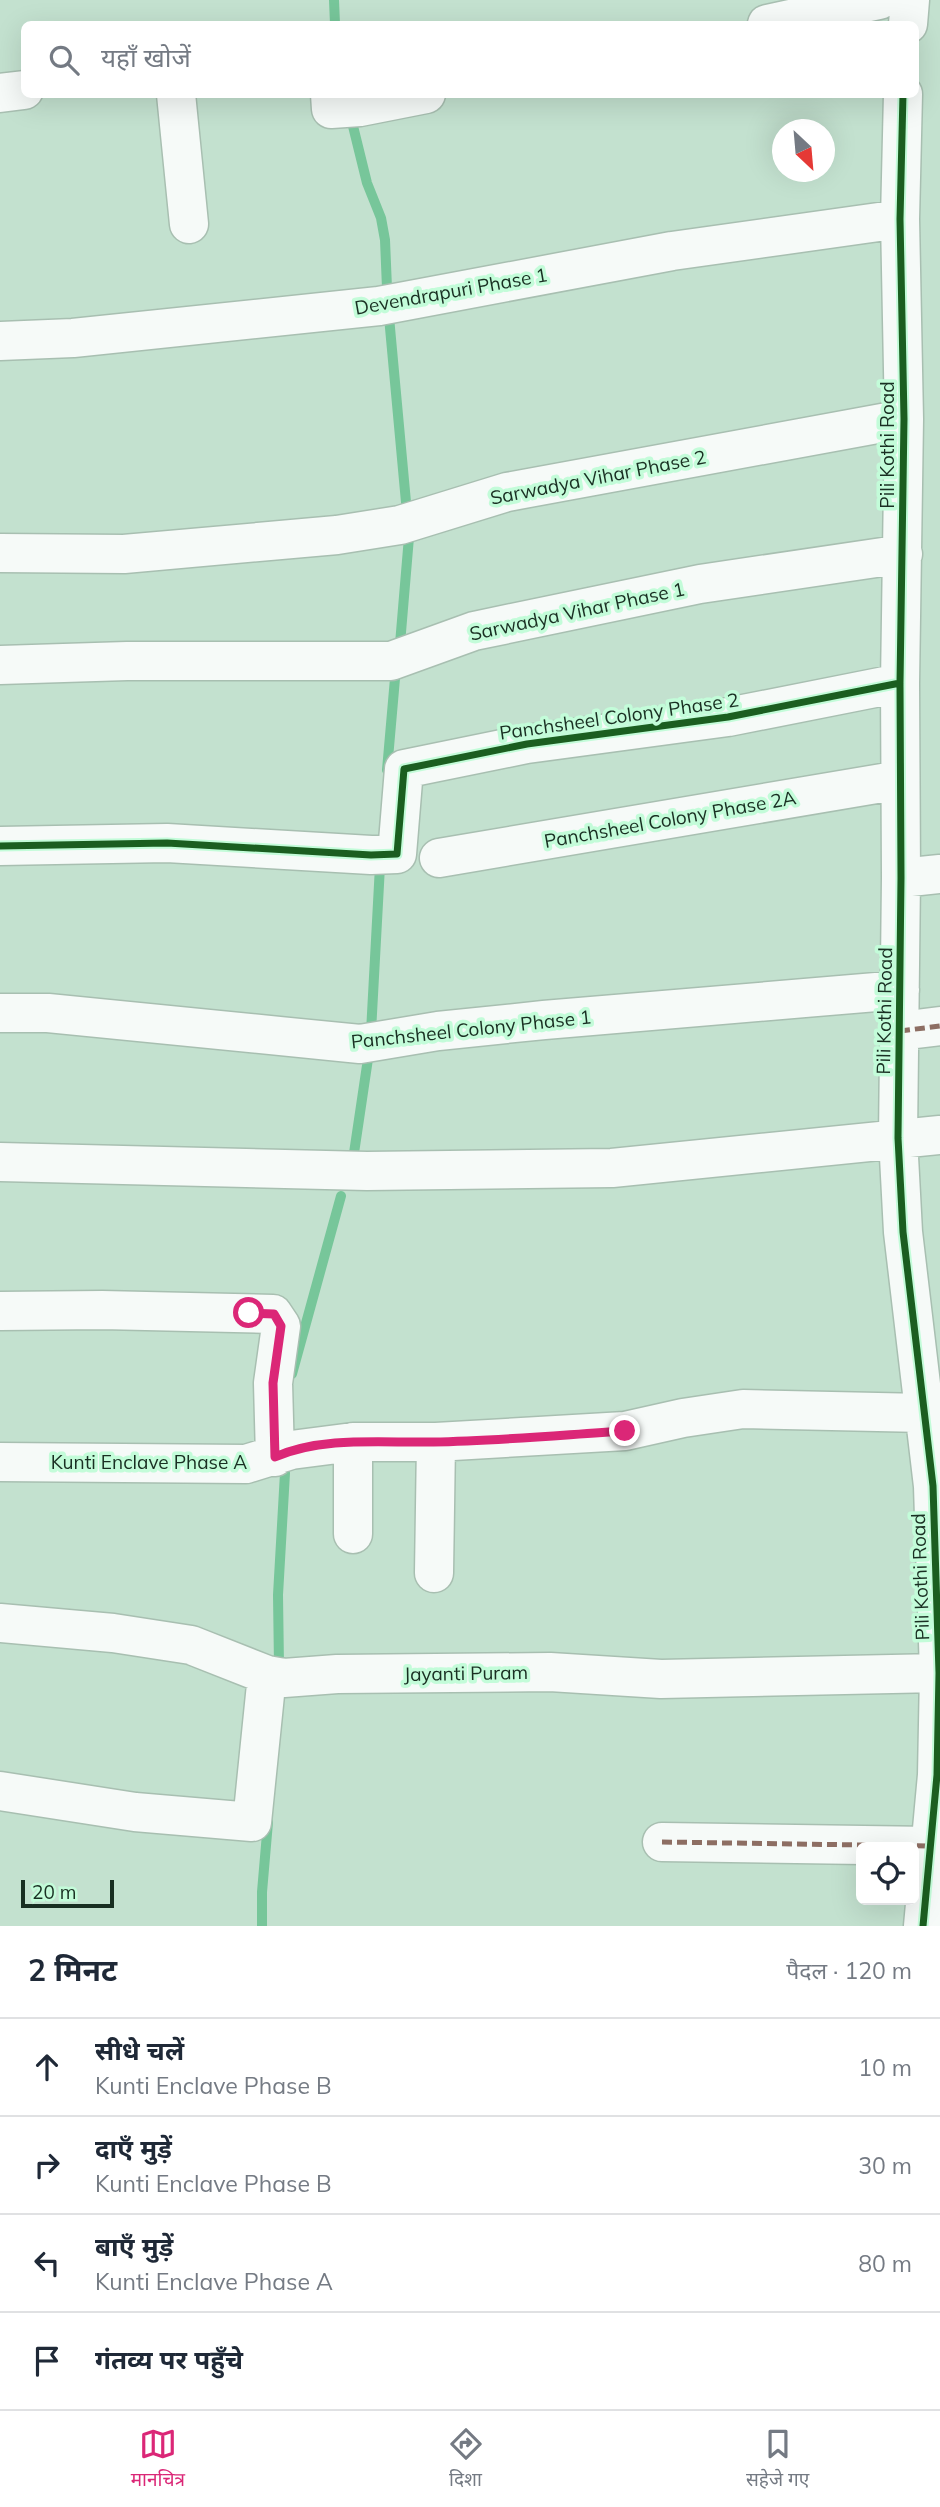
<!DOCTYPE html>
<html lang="hi">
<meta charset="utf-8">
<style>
body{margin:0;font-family:Mulish,"Noto Sans Devanagari",sans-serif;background:#f6f6f7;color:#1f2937}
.controls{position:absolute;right:21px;bottom:21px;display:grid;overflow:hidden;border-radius:10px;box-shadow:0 7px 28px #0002}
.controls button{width:63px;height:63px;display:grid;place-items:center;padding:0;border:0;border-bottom:2px solid #e0e1e3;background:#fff;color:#1f2937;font:35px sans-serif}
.compass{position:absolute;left:772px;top:119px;width:63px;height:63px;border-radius:50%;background:#fff;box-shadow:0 7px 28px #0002;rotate:154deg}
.scale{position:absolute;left:21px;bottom:18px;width:93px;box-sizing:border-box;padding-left:7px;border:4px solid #192f22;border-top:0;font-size:19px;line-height:24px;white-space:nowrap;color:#192f22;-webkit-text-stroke:5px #c3fcd9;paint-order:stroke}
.stop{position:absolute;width:21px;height:21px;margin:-16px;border:5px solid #db2777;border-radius:50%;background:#fff}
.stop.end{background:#db2777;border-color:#fff;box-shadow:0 2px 7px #0008}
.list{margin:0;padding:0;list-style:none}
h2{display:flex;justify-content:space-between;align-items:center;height:91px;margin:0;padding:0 28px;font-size:30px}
h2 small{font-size:23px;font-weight:400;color:#747a83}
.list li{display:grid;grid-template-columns:46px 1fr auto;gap:21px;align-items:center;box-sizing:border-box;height:98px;padding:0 28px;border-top:2px solid #e0e1e3}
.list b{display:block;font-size:26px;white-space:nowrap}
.list p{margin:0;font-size:23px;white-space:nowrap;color:#747a83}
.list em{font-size:23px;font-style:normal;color:#747a83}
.icon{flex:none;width:38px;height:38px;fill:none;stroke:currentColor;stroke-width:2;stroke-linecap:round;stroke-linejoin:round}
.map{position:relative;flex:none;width:940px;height:1926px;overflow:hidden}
.search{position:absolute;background:#fff;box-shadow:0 7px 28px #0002;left:21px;right:21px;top:21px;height:77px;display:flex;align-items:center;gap:18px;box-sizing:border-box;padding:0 24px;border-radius:10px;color:#747a83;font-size:26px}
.sheet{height:483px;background:#fff}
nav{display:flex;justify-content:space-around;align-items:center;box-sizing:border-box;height:98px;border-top:2px solid #e0e1e3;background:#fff;font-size:19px;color:#747a83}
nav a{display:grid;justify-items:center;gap:4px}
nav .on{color:#db2777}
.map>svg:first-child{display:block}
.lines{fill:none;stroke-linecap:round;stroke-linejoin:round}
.stream{stroke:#77c69a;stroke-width:10}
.minor-casing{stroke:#a8bfb1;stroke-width:41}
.minor{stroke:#f6faf8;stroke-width:38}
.quiet{stroke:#8d6e63;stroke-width:5;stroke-dasharray:10 5;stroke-linecap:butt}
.cycleway-casing{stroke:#c3fcd9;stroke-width:11}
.cycleway{stroke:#1b5e20;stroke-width:7}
.route{stroke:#db2777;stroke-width:9}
.labels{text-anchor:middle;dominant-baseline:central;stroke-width:7;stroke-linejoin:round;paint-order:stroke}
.street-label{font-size:19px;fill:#192f22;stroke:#c3fcd9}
</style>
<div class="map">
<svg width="940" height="1926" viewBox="0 0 940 1926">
<rect width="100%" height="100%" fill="#c3e1cf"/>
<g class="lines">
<!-- stream -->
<path class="stream" d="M334 0 335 24
M351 118 367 183 381 218 385 240 387 288
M389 317 407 513
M400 644 409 537
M387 770 396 667
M371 1032 380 866
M354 1153 369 1052
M292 1374 341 1196
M279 1666 278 1595 285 1473
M262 1926V1892L268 1822"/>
<defs>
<path id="minor" d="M767 24 879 0
M908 24 910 0
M0 93 24 90
M176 94 189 224
M330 94 331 109 360 107 426 94
M903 94 900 219 904 419 900 683 901 878 898 1138 903 1232 933 1486 939 1673 937 1775 923 1926
M0 341 73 338 379 306 672 251 900 219
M0 553 124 554 337 535 400 525 507 492 904 419
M0 665 127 661H391L474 631 700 584 903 554
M0 846 167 843 371 855 397 854 404 769 527 744 728 717 900 683
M439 858 900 780
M901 878 940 874
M0 1013H48L360 1044 438 1031 544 1020 900 990
M900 1031 940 1026
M0 1162 367 1171 612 1168 940 1135
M0 1311 102 1310 273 1314 281 1326 273 1383 275 1457
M0 1462 246 1464 291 1450 353 1442H436L625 1431 683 1418 743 1409 924 1413
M353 1534V1442
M434 1573 436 1442
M0 1623 113 1633 191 1645 267 1675 284 1678 337 1674 550 1672 661 1679 939 1673
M0 1791 135 1812 252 1822 267 1675
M662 1842 931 1846"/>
</defs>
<!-- minor casing -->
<use href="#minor" class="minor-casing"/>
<!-- minor -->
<use href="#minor" class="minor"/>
<!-- quiet -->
<path class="quiet" d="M900 1031 940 1026
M662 1842 931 1846"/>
<defs>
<path id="cycleway" d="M903 94 900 219 904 419 900 683 901 878 898 1138 903 1232 933 1486 939 1673 937 1775 923 1926
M0 846 167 843 371 855 397 854 404 769 527 744 728 717 900 683"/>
</defs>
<!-- cycleway casing -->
<use href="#cycleway" class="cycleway-casing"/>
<!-- cycleway -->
<use href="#cycleway" class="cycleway"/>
</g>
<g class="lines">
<!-- route -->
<path class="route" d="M249 1313 274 1314 281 1326 273 1383 275 1457C323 1436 382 1443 433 1442 497 1441 561 1435 625 1431"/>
</g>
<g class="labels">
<!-- street labels -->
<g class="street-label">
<text transform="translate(451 291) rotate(-10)">Devendrapuri Phase 1</text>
<text transform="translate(887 445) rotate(-90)">Pili Kothi Road</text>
<text transform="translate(598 477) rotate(-11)">Sarwadya Vihar Phase 2</text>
<text transform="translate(577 611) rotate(-12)">Sarwadya Vihar Phase 1</text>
<text transform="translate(619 716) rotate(-8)">Panchsheel Colony Phase 2</text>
<text transform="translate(670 819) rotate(-10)">Panchsheel Colony Phase 2A</text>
<text transform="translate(884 1011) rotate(-89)">Pili Kothi Road</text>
<text transform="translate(471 1029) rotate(-6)">Panchsheel Colony Phase 1</text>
<text x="149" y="1462">Kunti Enclave Phase A</text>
<text transform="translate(920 1577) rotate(-92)">Pili Kothi Road</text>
<text transform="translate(466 1673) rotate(-1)">Jayanti Puram</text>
</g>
</g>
</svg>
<div class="controls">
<button><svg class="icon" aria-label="locate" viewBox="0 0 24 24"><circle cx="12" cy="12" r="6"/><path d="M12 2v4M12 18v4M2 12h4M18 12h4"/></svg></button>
</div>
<svg class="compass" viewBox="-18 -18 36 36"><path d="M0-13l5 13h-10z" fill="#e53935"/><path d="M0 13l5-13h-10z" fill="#747a83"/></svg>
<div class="scale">20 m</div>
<div class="stop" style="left:249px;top:1313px"></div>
<div class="stop end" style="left:625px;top:1431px"></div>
<div class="search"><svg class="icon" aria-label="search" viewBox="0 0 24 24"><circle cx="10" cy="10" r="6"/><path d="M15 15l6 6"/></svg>यहाँ खोजें</div>
</div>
<section class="sheet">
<h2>2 मिनट<small>पैदल · 120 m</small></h2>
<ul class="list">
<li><svg class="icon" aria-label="ahead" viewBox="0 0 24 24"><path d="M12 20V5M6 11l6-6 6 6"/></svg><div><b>सीधे चलें</b><p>Kunti Enclave Phase B</p></div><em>10 m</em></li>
<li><svg class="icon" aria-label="right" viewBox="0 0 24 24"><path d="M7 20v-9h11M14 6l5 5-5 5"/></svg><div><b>दाएँ मुड़ें</b><p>Kunti Enclave Phase B</p></div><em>30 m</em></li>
<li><svg class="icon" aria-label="left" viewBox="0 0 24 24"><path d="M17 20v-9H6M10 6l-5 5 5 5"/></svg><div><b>बाएँ मुड़ें</b><p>Kunti Enclave Phase A</p></div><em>80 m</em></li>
<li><svg class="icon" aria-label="arrive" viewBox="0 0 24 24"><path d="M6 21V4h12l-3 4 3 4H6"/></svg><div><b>गंतव्य पर पहुँचे</b></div></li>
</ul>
</section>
<nav>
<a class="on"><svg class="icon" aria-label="map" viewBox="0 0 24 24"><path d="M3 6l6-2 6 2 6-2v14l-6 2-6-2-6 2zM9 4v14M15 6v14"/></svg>मानचित्र</a>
<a><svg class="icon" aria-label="directions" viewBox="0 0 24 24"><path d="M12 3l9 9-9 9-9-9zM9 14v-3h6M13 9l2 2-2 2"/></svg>दिशा</a>
<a><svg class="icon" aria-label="saved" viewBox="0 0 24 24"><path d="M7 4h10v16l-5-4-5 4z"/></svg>सहेजे गए</a>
</nav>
